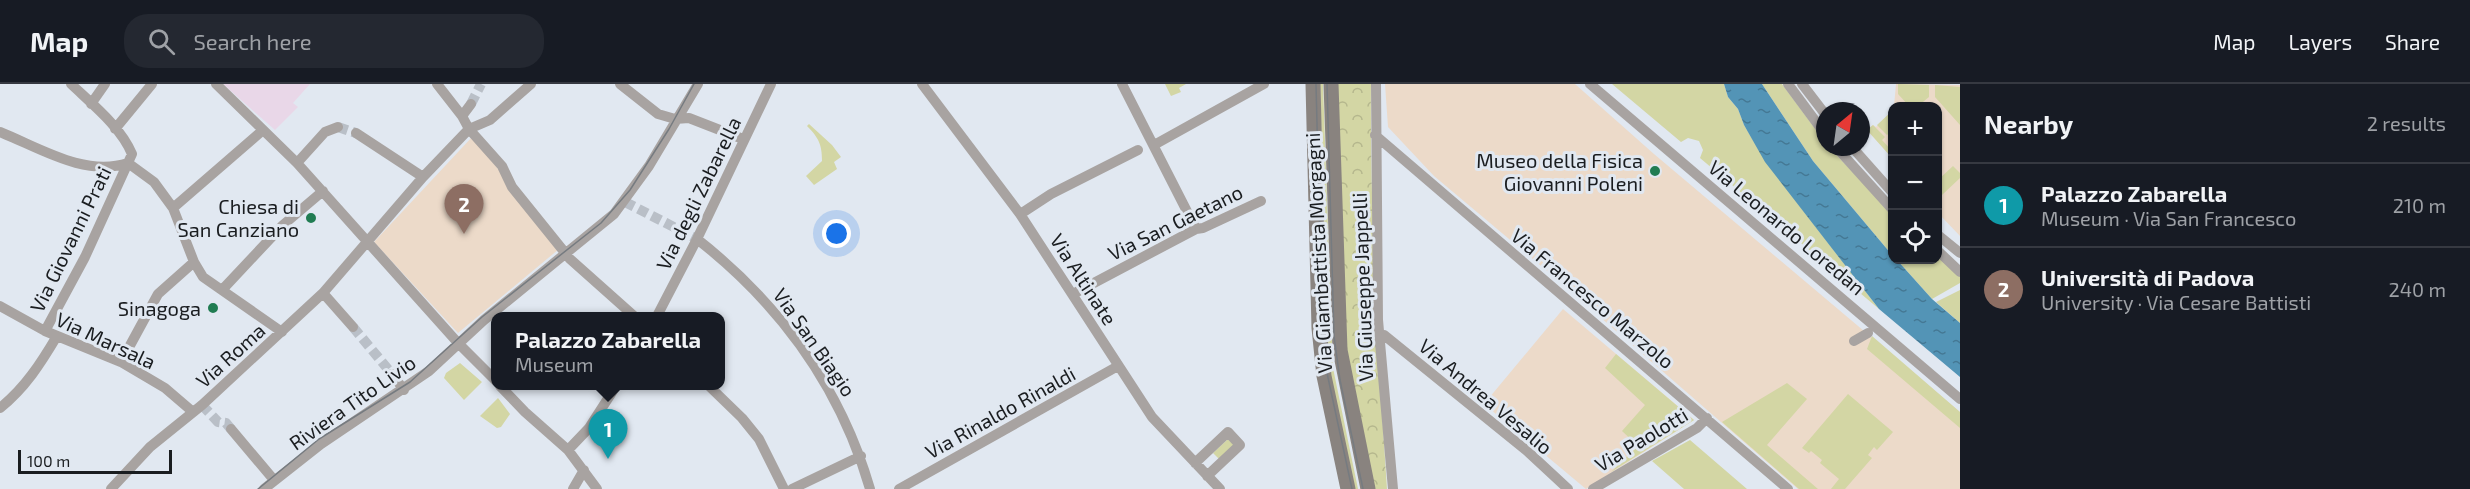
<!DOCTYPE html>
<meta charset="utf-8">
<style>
body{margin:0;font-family:"Exo 2",sans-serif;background:#242831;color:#f1f3f6}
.controls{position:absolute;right:18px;top:18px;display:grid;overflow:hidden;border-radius:12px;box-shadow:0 2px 4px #0004}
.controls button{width:54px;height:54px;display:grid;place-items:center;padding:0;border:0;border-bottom:2px solid #363941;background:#171b24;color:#f1f3f6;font:30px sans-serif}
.compass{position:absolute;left:1816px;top:18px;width:54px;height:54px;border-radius:50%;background:#171b24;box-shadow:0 2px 4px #0004;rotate:29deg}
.scale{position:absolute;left:18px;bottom:15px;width:154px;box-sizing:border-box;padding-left:6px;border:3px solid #1a1d20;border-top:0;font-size:16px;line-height:21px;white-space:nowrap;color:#1a1d20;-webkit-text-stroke:4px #e1e8f1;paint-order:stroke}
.you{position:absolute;left:837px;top:150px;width:21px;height:21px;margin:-15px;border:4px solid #fff;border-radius:50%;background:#1a73e8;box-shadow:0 0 0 9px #1a73e833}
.badge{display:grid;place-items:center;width:39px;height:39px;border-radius:50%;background:#2563eb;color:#fff;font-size:20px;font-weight:700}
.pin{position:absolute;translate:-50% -50px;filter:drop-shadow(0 2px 3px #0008)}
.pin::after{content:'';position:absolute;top:32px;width:21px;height:18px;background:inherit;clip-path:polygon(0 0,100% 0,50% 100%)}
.popup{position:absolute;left:491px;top:228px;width:234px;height:78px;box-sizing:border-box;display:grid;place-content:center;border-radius:12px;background:#171b24;filter:drop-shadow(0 2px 4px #0005);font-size:20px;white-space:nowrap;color:#9ea1a6}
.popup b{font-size:22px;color:#f1f3f6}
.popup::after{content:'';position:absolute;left:50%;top:100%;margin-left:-12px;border:12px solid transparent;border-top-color:#171b24}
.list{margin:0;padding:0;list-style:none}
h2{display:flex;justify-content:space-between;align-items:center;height:78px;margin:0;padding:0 24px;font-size:26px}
h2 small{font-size:20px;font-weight:400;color:#9ea1a6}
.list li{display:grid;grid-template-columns:39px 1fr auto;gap:18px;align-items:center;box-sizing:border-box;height:84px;padding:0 24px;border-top:2px solid #363941}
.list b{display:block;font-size:22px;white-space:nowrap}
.list p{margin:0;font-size:20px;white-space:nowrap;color:#9ea1a6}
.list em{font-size:20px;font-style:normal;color:#9ea1a6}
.icon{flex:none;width:33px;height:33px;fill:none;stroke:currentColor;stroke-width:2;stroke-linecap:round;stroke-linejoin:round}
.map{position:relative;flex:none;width:1960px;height:405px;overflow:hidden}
header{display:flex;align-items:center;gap:36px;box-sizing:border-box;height:84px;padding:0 30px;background:#171b24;border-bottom:2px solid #363941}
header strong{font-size:28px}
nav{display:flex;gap:33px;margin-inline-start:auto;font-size:21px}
.search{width:420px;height:54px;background:#242831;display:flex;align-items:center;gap:15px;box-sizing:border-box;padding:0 21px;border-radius:24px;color:#9ea1a6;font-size:22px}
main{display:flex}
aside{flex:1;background:#171b24}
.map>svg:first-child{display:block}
.commercial{fill:#e9d7e8}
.education{fill:#ecdac9}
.green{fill:#d3d6a4}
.park{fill:url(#park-crowns)}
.water{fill:url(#water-ripples)}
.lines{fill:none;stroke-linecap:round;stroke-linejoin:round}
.street-tunnel{stroke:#b9bfc7;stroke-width:10;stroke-dasharray:10 5;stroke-linecap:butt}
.street{stroke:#a8a3a1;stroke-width:10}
.secondary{stroke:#89837f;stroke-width:15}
.tram{stroke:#767b80;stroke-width:1.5}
.poi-dot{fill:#207c52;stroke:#e1e8f1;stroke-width:2}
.labels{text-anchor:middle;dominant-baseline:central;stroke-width:6;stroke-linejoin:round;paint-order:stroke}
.poi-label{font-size:20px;fill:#1a1d20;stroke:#e1e8f1;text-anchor:end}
.street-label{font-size:20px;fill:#1a1d20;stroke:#e1e8f1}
</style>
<header>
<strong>Map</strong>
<div class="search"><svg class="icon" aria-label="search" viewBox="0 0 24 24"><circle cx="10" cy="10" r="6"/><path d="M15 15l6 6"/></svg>Search here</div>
<nav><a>Map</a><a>Layers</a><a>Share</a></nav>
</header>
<main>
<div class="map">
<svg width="1960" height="405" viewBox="0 0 1960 405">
<defs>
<pattern id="park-crowns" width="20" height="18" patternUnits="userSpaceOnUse" patternTransform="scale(1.5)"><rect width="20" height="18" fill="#d3d6a4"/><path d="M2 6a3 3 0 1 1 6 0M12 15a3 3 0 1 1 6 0" fill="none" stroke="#b5b78d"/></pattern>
<pattern id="water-ripples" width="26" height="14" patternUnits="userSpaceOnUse" patternTransform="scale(1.5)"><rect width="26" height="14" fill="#5394b6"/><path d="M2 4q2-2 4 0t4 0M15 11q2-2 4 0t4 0" fill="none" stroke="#447894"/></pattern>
</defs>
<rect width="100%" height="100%" fill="#e1e8f1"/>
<!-- commercial -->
<path class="commercial" d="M223 0H310L293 19 298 23 275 46Z"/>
<!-- education -->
<path class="education" d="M1385 0H1575L1654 70 1960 328V405H1798L1547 187 1434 92 1388 43Z
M1896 0 1960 1V152L1938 129V22H1894Z
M1892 27V74L1867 46 1873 41 1876 43Z
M473 52 559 165 458 249 374 158Z
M1563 225 1694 336 1586 405 1484 320Z"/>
<!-- green -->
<path class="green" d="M1165 0H1186L1179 4 1181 8 1171 12Z
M1320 0H1323L1333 284 1358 405H1355L1329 284 1327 258Z
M1612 0H1724L1728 13 1738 25 1744 41 1766 78 1879 225 1700 74 1703 66 1699 57 1688 54 1681 58Z
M1762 0H1782L1825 58V63H1829L1892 130V171L1813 77Z
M1898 0 1929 1V13L1918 22H1909L1898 10Z
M1935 1 1960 3V41L1935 13Z
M1892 27V46L1887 51 1877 41Z
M809 40 832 61 841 73 834 78 837 85 814 101 806 92 822 77C822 61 819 54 807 42Z
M1873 41 1885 53 1882 56 1892 67V74L1867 46Z
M1953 82 1960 89V94L1942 111 1938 106V96Z
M1938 172 1960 190V199L1932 215 1897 176H1938Z
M1960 206V239L1936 218Z
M1872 252 1960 328V344L1867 265Z
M1616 270 1694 336 1611 388 1638 362 1622 347 1645 321 1605 284Z
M460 279 482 298 464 316 444 294 446 289Z
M1787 299 1807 315 1767 361 1818 405H1799L1722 338Z
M1848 310 1893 348 1877 366 1874 363 1868 371 1872 374 1845 405H1831L1839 395 1820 379 1822 376 1811 367 1809 369 1802 364Z
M498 314 510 330 501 343 497 344 480 332Z
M1228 355 1236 362 1221 377 1213 369Z
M1690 356 1747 405H1684L1652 377Z"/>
<!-- park -->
<path class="park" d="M1333 0H1371C1370 135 1378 270 1387 405H1368L1344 279Z"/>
<!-- water -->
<path class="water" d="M1724 0H1762L1813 77 1892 171V176H1897L1932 215 1960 239V293L1879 225 1765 78 1744 41 1738 25 1728 13Z"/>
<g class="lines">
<!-- street-tunnel -->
<path class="street-tunnel" d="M471 20 481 0
M338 43 356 49
M625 118 697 155
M353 243 392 290
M202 321 218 338 226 339 231 345"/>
<!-- street -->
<path class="street" d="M216 0 297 79 458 259 496 297
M437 0 462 32 469 45 502 82 512 103 570 175 634 232
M620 0 658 30 675 35 689 34 743 55
M922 0 1020 130 1152 333 1220 405
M1122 0 1196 145
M1376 0 1378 236 1393 405
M1590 0 1960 315
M1788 0 1825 50
M1802 0 1825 30
M91 20 105 0
M462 32 471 20
M115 45 152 0
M0 48C40 64 84 93 128 79L154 98 173 124 194 178 203 193 282 248
M356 49 423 93
M1375 51 1788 405
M1154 61 1264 0
M1836 63 1892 125
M1852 63 1892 108
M297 79 325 48 338 43
M173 124 263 46
M1025 127 1051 110 1138 66
M1938 151 1960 169
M697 155C780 220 841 304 870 405
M1938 167 1960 188
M222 206 283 141 323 107
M323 209 353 243
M1073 210 1196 145 1203 144 1261 117
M0 222 45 247 121 278 165 304 193 328
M657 232 697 155 771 0
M45 247 85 173 132 70C121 43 92 20 71 0
M1379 252 1384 251 1526 366 1568 405
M1854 257 1868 249
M121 278 158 210 194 178
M392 290 404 306
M500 302 525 328 568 366 597 405
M709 302 742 334 759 355 784 405
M0 324C25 304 41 279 57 252
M231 345 274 396
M568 366 589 344 616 302
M1195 379 1228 348 1240 361 1207 392
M111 405 150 363 202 321 323 209 423 93 469 45 490 36 531 0
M264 405 321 360 429 287 484 236 614 130 649 82 698 0
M573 405 584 386
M792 405 861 372
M899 405 1118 282
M1593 405 1697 344 1707 334"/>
<!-- secondary -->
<path class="secondary" d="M1313 0 1319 244 1324 292 1348 405
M1331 0 1340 266 1368 405"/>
<!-- tram -->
<path class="tram" d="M1316 0 1322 240 1327 289 1352 405
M1327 0 1334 252 1340 296 1363 405
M258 405 319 355 410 298 482 233 601 139 630 106 669 45 694 0"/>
</g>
<!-- markers -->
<g class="poi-dot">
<circle cx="1655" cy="87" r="6"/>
<circle cx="311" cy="134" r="6"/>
<circle cx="213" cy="224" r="6"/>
</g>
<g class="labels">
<!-- poi labels -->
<g class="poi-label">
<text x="1643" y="76">Museo della Fisica<tspan x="1643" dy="23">Giovanni Poleni</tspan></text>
<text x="299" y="122">Chiesa di<tspan x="299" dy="23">San Canziano</tspan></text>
<text x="201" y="224">Sinagoga</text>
</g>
<!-- street labels -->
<g class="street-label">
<text transform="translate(698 109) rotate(-64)">Via degli Zabarella</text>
<text transform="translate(1175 138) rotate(-26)">Via San Gaetano</text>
<text transform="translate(1787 143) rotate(40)">Via Leonardo Loredan</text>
<text transform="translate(70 155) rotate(-64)">Via Giovanni Prati</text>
<text transform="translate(1318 169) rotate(-93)">Via Giambattista Morgagni</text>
<text transform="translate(1084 195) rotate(57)">Via Altinate</text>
<text transform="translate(1362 203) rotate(-92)">Via Giuseppe Jappelli</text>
<text transform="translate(1593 214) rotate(40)">Via Francesco Marzolo</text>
<text transform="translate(106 256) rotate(25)">Via Marsala</text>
<text transform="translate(815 258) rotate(55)">Via San Biagio</text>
<text transform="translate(230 271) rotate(-42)">Via Roma</text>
<text transform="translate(1486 312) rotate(40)">Via Andrea Vesalio</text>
<text transform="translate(352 318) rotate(-35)">Riviera Tito Livio</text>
<text transform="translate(1000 328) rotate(-29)">Via Rinaldo Rinaldi</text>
<text transform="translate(1641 355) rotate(-31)">Via Paolotti</text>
</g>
</g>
</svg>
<div class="controls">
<button>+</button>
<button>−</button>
<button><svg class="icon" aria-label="locate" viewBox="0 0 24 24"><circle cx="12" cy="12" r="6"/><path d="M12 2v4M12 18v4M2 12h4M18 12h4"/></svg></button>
</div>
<svg class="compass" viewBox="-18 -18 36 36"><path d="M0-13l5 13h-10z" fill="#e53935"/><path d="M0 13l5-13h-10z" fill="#9ea1a6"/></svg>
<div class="scale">100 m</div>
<div class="you"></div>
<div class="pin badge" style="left:608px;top:375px;background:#0f9aa8">1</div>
<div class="popup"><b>Palazzo Zabarella</b>Museum</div>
<div class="pin badge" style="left:464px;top:150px;background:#8d6e63">2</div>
</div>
<aside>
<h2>Nearby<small>2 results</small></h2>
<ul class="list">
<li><span class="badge" style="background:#0f9aa8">1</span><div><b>Palazzo Zabarella</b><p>Museum · Via San Francesco</p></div><em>210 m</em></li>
<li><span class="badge" style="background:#8d6e63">2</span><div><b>Università di Padova</b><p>University · Via Cesare Battisti</p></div><em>240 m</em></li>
</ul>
</aside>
</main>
